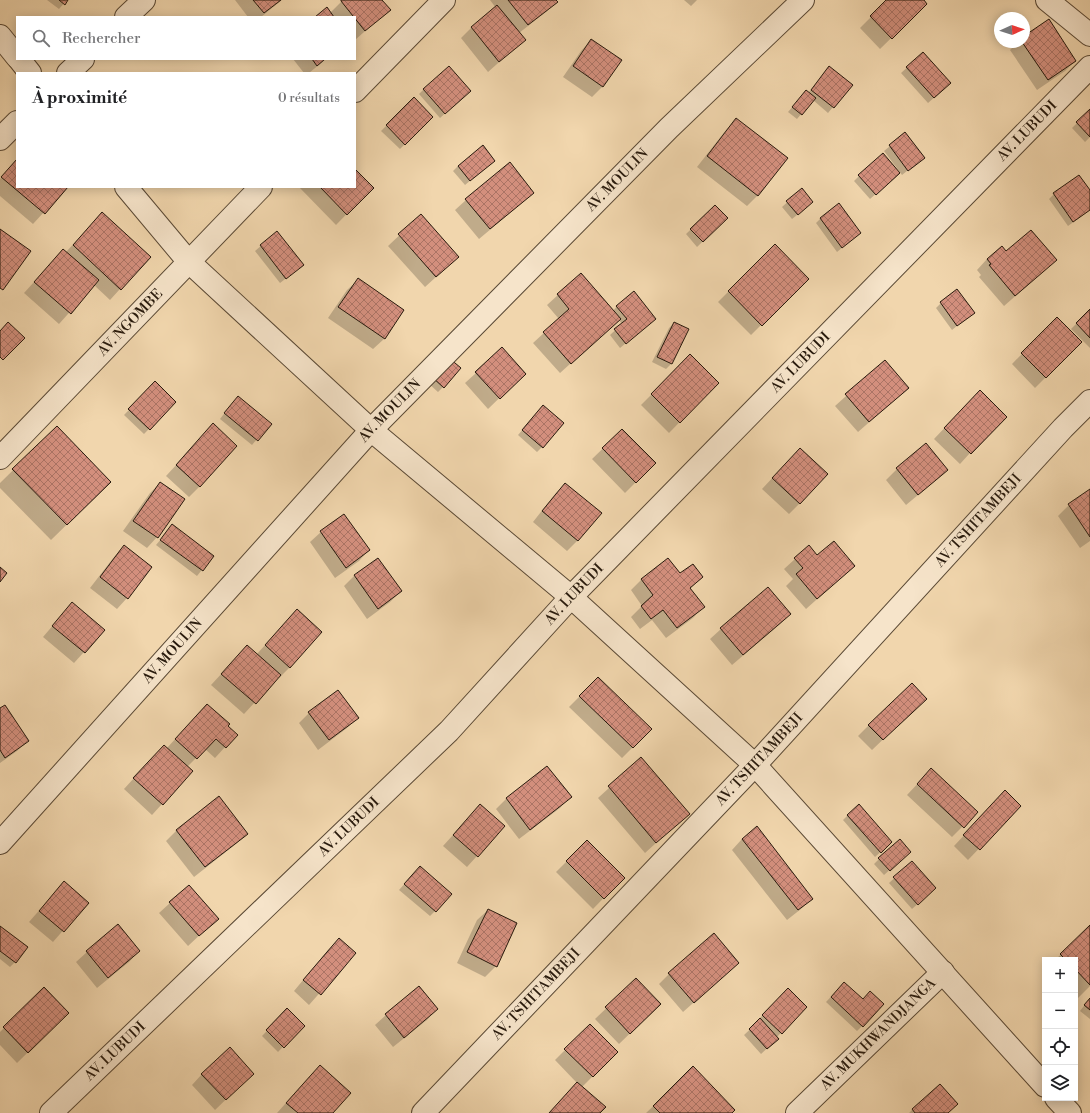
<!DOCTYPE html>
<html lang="fr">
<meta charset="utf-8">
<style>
body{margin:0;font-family:"Libre Bodoni",serif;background:#f2f2f2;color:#202124}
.controls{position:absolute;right:12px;bottom:12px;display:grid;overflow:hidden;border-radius:0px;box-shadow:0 2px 10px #0003}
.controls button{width:36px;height:36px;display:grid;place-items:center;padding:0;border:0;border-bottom:1px solid #e0e0e0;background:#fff;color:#202124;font:20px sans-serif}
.compass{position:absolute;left:994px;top:12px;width:36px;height:36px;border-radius:50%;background:#fff;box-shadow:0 2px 10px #0003;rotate:87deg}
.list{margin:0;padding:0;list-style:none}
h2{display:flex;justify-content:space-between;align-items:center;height:52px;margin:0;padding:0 16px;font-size:17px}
h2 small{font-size:13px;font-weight:400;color:#757577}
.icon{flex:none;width:22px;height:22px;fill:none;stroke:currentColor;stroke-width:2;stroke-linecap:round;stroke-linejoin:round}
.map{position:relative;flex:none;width:1090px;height:1113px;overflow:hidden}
.search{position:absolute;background:#fff;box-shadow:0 2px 10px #0003;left:16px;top:16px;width:340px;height:44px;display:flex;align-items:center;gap:10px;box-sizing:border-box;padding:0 14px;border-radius:0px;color:#757577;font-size:15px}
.panel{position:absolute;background:#fff;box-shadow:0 2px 10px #0003;left:16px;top:72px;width:340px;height:116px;border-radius:0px}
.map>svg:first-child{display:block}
.shadow{fill:#0003}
.building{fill:url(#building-cross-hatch);stroke:#281a0d}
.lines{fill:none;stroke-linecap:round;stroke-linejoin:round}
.minor-casing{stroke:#5a4935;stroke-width:24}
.minor{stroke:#f6e4ca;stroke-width:22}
.labels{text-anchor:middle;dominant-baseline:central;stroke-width:3;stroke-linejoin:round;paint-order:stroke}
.street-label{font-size:14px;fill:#281a0d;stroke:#f6e4ca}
</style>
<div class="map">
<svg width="1090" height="1113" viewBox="0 0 1090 1113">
<defs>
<pattern id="building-cross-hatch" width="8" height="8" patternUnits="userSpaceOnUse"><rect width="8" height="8" fill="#d38f7d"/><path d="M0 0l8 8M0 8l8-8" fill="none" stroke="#ab7465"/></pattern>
</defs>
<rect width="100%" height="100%" fill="#f1d6ad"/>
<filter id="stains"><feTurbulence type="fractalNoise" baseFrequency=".005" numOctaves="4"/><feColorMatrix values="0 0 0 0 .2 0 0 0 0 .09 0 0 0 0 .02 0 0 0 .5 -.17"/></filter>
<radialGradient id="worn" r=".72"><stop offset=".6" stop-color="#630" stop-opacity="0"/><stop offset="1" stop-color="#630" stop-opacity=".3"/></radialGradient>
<!-- shadow -->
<path class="shadow" d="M47 0H67L59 9Z
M235 0H282L261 17H248Z
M343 0H381L389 10 355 40V17H316L330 13Z
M490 0H555L556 2 546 12 519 33 524 40 488 72 461 38 471 28 496 8Z
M684 0H697L691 6Z
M888 0H922L926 4 880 49 860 28Z
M1024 37 1075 61 1065 71 1037 90 1010 50 1018 42H1024Z
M591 40 603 86 592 97 563 77 581 51Z
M923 53 945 88 928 103 901 73Z
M293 59H326L309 73H304Z
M829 68 851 85 828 113 813 100 797 119 788 112 801 97 808 93Z
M424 89 464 96 440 118 419 94Z
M414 98 432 117 400 149 381 131Z
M1090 110V137L1085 142 1072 128Z
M736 120 758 195 747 206 697 167 726 130Z
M905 134 923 158 902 175 884 151Z
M17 159V187H67L33 224 0 196V179Z
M489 165 465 185 453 171 458 166Z
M355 171 372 188 336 225 299 187H355Z
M859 176 894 178 870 199 854 181Z
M802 189 807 207 792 219 782 207Z
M1090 192V210L1068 226 1049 199 1054 194Z
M533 193 522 203 479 239 455 210 466 200Z
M715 206 727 218 697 247 686 234Z
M420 216 447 267 425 287 388 246Z
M821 218 860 233 837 252 816 223Z
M92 224 120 289 110 300 94 285 59 324 24 293 53 261 66 252Z
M277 232 297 270 280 283 255 251Z
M775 245 807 279 751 335 718 302Z
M1006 253 1045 270 1004 306 979 277 981 275 977 270 987 259Z
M581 274 613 311 617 306 655 319 620 348 610 335 622 324 619 320 560 373 533 343 559 319 547 305Z
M358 280 403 311 384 339 373 349 328 318 347 290Z
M941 303 973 313 952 330 936 308Z
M1090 310V348L1071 329Z
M1057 318 1081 342 1035 388 1012 364Z
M674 323 671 364 666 369 652 362 669 328Z
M690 356 718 383 669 433 641 405Z
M885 361 897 398 858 432 835 406Z
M444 364 443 387 438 392 428 383Z
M476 373 514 384 488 409 465 383Z
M155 383 175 402 144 434 124 415Z
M233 402 270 424 252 445 220 419Z
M969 402 970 453 960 464 934 439Z
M543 406 542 447 537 452 518 435Z
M213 425 200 486 189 497 166 476Z
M57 427 94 498 51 540 0 488V483Z
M622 430 655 463 625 493 592 459Z
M926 445 947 470 936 480 906 505 886 480 897 469Z
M789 460 800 503 789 514 762 489Z
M160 483 157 537 147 548 123 531 150 493Z
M565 484 578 540 567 551 533 522 555 494Z
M1090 490V541L1080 548 1058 516 1069 505Z
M172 526 213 556 197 576 156 545Z
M321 532 369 550 359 561 335 578 310 542Z
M125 547 127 598 117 609 90 588 114 557Z
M817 557 843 576 806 609 786 586 793 579 784 569 795 559Z
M377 559 401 591 390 602 367 619 344 586 354 576Z
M668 560 680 575 702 577 690 589 703 607 693 618 666 638 652 620 640 629 631 617 642 606 631 590 641 580Z
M72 603 104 630 74 663 43 637Z
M297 610 290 667 279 678 278 677 244 714 211 685 247 646 256 655Z
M790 614 779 625 732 665 710 639 721 629Z
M587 689 633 747 622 758 569 707Z
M0 709 28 741 17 751 0 763Z
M915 709 872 750 858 736 869 725Z
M309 713 357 718 347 728 318 750 299 723Z
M197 715 227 726 236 735 215 758 205 749 187 767 162 804 152 815 124 789 154 756 167 748Z
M641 759 688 814 645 853 598 798Z
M547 767 570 797 560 808 519 839 496 809 506 799Z
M921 780 977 812 952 837 907 795Z
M995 802 1020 806 968 860 954 846Z
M480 805 504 826 467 867 443 846Z
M848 815 886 847 875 857 843 820Z
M177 830 247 834 236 844 194 877 166 841Z
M742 839 812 898 801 909 787 920 732 850Z
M587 841 623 878 593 909 556 872Z
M904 857 884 875 874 864 879 859Z
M912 862 930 893 912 909 889 883Z
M415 872 435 911 430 916 399 890Z
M64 882 87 903 53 942 29 922Z
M170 903 217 919 188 946 159 913Z
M488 910 516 923 496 966 485 977 457 963 477 920Z
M0 927 15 962 10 967 0 959Z
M1090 927V986L1075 1001V960H1055Z
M339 940 355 953 309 1005 294 991 328 950Z
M139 951 129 962 97 988 76 962 87 952Z
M727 973 683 1012 659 984 669 974Z
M636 980 649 1015 619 1044 595 1019Z
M44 988 68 1013 17 1063 0 1045V1032Z
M839 988 862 1026 857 1031 826 1002Z
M788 989 806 1007 776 1038 772 1044 761 1054 744 1035 759 1021 758 1020Z
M1090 998V1019L1080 1011Z
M437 1009 427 1020 393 1047 375 1025 386 1015Z
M287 1010 303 1026 278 1052 262 1036Z
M590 1025 617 1052 582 1087 599 1113H549L577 1083 555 1060Z
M320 1066 331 1113H277L309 1077Z
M693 1068 731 1113H646Z
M202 1074 242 1084 215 1110 192 1085Z
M940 1086 947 1113H909L912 1110Z"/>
<!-- building -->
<path class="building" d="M59 0H68L65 5Z
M253 0H281L264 13Z
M341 0H382L391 10 365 31 341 1Z
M508 0H556L558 2 528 25Z
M886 0H924L927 4 892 39 870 16Z
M497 5 526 40 499 62 471 27Z
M327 7 334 17H315Z
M1049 19 1076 61 1048 80 1022 42H1024V36Z
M591 39 622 60 603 87 573 66Z
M923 52 951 83 934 98 906 67Z
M312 59H325L317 66Z
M449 66 471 91 445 114 423 89Z
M829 66 853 85 834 108 811 90Z
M806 90 816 98 802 115 792 107Z
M414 97 433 117 405 145 386 125Z
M1090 109V137L1076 122Z
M736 118 788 158 758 196 707 156Z
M905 132 925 158 908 171 889 145Z
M483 145 495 161 470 181 458 166Z
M883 153 900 173 876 195 858 175Z
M17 159V187H68L45 214 1 177Z
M510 162 534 193 490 229 465 199Z
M355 169 374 188 347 215 320 187H355Z
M1079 175 1090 190V210L1073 222 1053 193Z
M802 188 813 202 798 215 786 201Z
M839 203 861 233 842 248 820 218Z
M715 205 728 218 703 242 690 229Z
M102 212 151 257 121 290 73 245Z
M421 214 459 257 436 277 398 234Z
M0 229 31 251 3 290 0 288Z
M1031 230 1057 260 1015 296 989 265 991 264 987 259 1002 246 1006 251Z
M277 231 304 265 286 279 260 245Z
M775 244 809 279 762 326 728 291Z
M63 249 99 280 71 314 34 282Z
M581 273 621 319 571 364 543 332 569 309 557 294Z
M358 278 404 310 385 339 338 307Z
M957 289 975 313 957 326 940 302Z
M634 291 656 319 626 344 614 329 627 319 616 306Z
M1090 309V338L1076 323Z
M1057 317 1082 342 1046 378 1021 353Z
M8 322 25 338 3 360 0 357V331Z
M674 322 689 329 672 364 657 357Z
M502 347 526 374 500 399 475 372Z
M690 354 719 383 680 423 651 394Z
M449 358 461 368 444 388 432 377Z
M885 360 909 388 869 422 845 394Z
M155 381 176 402 150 430 128 409Z
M980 390 1007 417 971 454 944 428Z
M238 396 272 424 258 441 224 413Z
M543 405 564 423 543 448 522 430Z
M213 423 237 446 200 487 176 465Z
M57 426 111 482 67 525 12 469Z
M622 429 656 463 636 483 602 448Z
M926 443 948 470 918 495 896 468Z
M800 448 828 474 800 504 772 478Z
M160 482 185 499 158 538 133 521Z
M565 483 602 513 578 541 542 511Z
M1090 489V537L1068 504Z
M344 514 370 550 346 568 320 531Z
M172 524 214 556 203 571 160 540Z
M834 541 855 566 817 599 796 574 803 568 794 558 809 545 817 555Z
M124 545 152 567 128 599 100 577Z
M378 558 402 591 378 609 354 575Z
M668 558 680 573 693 564 703 577 690 588 705 607 677 628 663 610 651 619 641 606 653 595 641 579Z
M0 567 7 573 0 582Z
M768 587 791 614 743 655 720 628Z
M72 602 105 630 85 653 52 626Z
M297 609 322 632 290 668 265 645Z
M247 645 281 675 256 704 221 674Z
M598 677 652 729 633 748 579 696Z
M912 683 927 699 883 740 868 725Z
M338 690 359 718 329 740 308 712Z
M207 704 230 724 228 726 238 735 226 748 216 739 197 759 175 739Z
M5 705 29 741 5 758 0 750V708Z
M164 745 193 771 163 805 133 778Z
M641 757 690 814 656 843 608 786Z
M547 766 572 797 530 830 506 798Z
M931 768 978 812 964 828 917 784Z
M1005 790 1021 806 980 850 963 835Z
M219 796 248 834 205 867 176 830Z
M480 804 505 826 478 857 453 835Z
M859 804 892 842 881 853 847 815Z
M757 826 813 899 798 910 742 839Z
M900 839 911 852 890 871 878 858Z
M587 840 625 878 604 899 566 861Z
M912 861 936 888 918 905 893 877Z
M420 866 452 894 436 912 404 884Z
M64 881 89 903 64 932 39 911Z
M189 885 219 919 199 936 169 902Z
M488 909 517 923 497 967 467 952Z
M118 924 140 951 108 978 86 951Z
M1090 925V985L1075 969V960H1066L1060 954Z
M0 926 28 947 16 963 0 951Z
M714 933 739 963 694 1003 668 973Z
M339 938 356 953 321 995 303 980Z
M636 978 661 1004 630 1034 605 1007Z
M844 982 863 999 870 991 884 1004 863 1027 831 997Z
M419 986 438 1009 404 1038 385 1014Z
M44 987 69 1013 28 1053 3 1027Z
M788 988 807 1007 782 1034 762 1015Z
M1090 998V1010L1084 1005Z
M287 1008 305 1026 284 1048 266 1030Z
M760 1018 779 1039 767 1049 749 1029Z
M590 1024 618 1052 593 1077 564 1049Z
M230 1047 254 1074 226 1100 201 1074Z
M320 1065 351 1093 333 1113H298L286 1103Z
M693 1066 735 1110 732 1113H660L653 1106Z
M577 1082 606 1107 600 1113H549Z
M940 1084 958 1104 948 1113H915L912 1109Z"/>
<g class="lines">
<defs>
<g id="minor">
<path d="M1047 0 1090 35"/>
<path d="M126 17 144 0"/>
<path d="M0 36 17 57"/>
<path d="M19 59 30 73"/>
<path d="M68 73 83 59"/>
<path d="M355 91 444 0"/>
<path d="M0 139 17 122"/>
<path d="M126 187 188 261 371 430 571 597 755 765 1045 1086"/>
<path id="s1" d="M0 458 261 187"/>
<path id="s2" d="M0 843 371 430 669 128 803 0"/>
<path d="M1056 1098 1070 1113"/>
<path id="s3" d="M51 1113 449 731 571 597 1090 67"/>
<path id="s4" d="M423 1113 755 765 1063 428 1090 401"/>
<path id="s5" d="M797 1113 943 972"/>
</g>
</defs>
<!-- minor casing -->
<use href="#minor" class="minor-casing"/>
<!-- minor -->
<use href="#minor" class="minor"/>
</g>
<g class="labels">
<!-- street labels -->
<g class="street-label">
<text stroke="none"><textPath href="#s3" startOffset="1385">AV. LUBUDI</textPath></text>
<text stroke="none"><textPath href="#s2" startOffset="906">AV. MOULIN</textPath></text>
<text stroke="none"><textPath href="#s1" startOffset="188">AV. NGOMBE</textPath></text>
<text stroke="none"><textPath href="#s3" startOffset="1061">AV. LUBUDI</textPath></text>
<text stroke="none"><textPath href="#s2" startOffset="582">AV. MOULIN</textPath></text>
<text stroke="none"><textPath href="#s4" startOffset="812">AV. TSHITAMBEJI</textPath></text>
<text stroke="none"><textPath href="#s3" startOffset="737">AV. LUBUDI</textPath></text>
<text stroke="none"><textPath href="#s2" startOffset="258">AV. MOULIN</textPath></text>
<text stroke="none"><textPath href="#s4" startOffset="488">AV. TSHITAMBEJI</textPath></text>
<text stroke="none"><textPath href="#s3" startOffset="413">AV. LUBUDI</textPath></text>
<text stroke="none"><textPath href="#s4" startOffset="164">AV. TSHITAMBEJI</textPath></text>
<text stroke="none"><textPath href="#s5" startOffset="113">AV. MUKHWANDJANGA</textPath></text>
<text stroke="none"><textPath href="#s3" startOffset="89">AV. LUBUDI</textPath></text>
</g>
</g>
<rect width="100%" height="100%" filter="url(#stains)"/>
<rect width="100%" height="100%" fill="url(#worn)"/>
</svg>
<div class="controls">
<button>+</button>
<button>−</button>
<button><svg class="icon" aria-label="locate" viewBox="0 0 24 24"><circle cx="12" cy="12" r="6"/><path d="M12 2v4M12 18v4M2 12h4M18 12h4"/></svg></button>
<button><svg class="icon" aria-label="layers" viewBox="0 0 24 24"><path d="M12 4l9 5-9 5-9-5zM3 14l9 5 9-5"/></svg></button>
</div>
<svg class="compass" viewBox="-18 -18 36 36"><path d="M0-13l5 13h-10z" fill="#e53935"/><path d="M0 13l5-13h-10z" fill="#757577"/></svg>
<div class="search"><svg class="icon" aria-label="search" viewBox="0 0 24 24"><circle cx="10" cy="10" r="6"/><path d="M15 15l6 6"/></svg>Rechercher</div>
<section class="panel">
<h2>À proximité<small>0 résultats</small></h2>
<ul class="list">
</ul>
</section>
</div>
